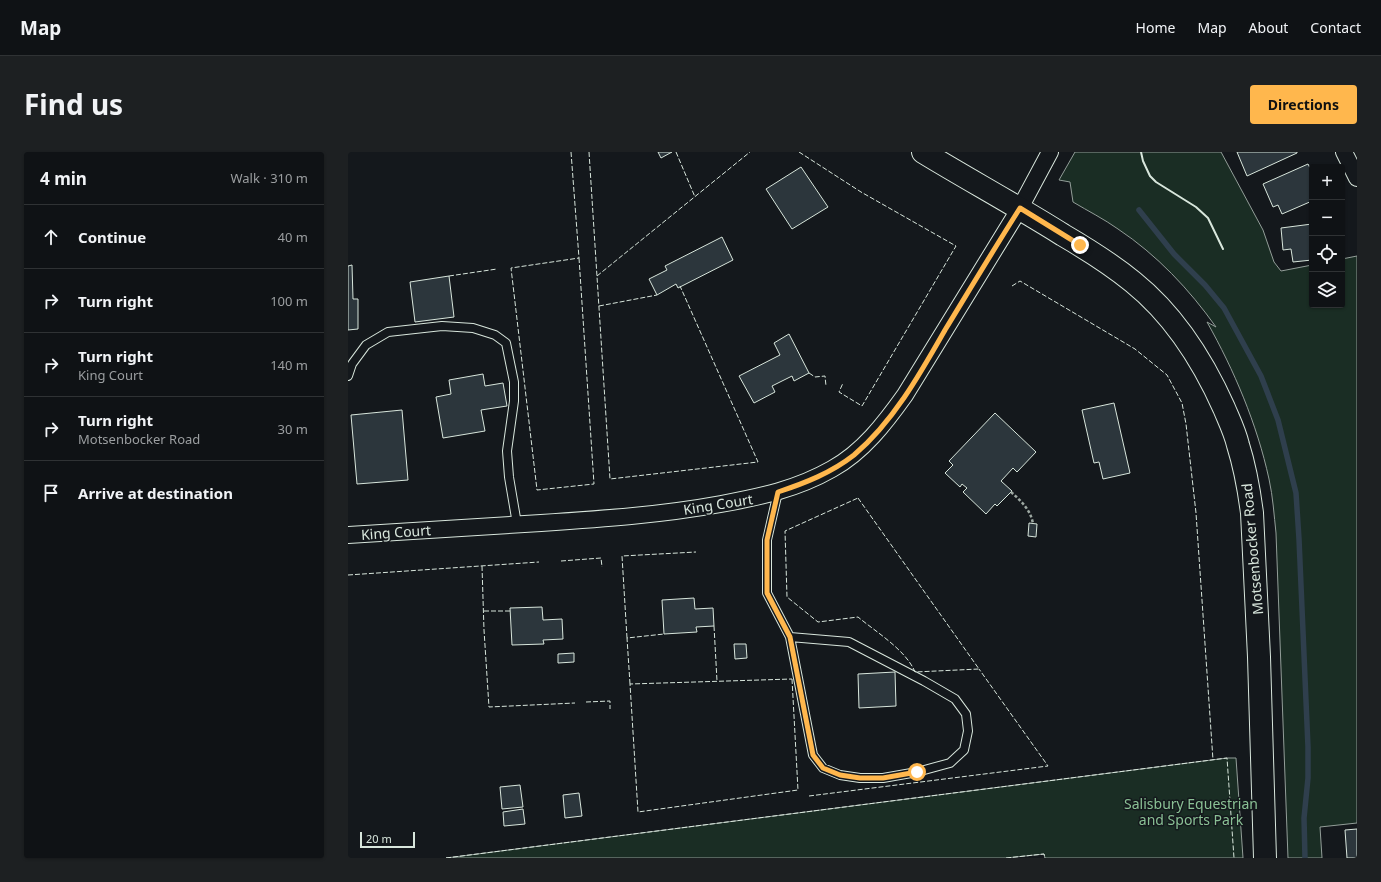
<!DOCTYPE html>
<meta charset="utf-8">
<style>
body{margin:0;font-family:"Noto Sans",sans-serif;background:#1d2022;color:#f1f3f6}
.controls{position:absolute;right:12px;top:12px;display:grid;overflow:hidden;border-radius:4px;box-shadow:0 1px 3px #0004}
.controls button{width:36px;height:36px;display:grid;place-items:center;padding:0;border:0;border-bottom:1px solid #2f3234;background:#0f1215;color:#f1f3f6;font:20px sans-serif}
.scale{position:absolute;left:12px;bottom:10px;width:55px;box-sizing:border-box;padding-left:4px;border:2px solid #d8e6dc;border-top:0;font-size:11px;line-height:14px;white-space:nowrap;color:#d8e6dc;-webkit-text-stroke:3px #14181c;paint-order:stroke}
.stop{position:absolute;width:12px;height:12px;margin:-9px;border:3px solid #ffb74d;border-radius:50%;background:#fff}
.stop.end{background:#ffb74d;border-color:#fff;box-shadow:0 1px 4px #0008}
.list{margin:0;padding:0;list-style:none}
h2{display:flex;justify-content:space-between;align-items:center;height:52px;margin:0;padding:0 16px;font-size:17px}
h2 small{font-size:13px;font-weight:400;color:#9b9ea0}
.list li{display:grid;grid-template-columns:26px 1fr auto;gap:12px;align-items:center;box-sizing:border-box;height:64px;padding:0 16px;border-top:1px solid #2f3234}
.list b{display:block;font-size:15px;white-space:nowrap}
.list p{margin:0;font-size:13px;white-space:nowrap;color:#9b9ea0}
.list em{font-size:13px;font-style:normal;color:#9b9ea0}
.icon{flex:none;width:22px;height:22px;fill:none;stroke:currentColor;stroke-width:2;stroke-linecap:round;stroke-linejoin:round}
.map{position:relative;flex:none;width:1009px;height:706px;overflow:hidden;border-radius:4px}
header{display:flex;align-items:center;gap:24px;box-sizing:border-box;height:56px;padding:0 20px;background:#0f1215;border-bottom:1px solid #2f3234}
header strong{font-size:19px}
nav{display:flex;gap:22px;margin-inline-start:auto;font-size:14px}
.intro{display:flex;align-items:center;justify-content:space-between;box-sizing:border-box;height:96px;padding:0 24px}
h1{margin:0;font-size:28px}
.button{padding:10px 18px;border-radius:4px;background:#ffb74d;color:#111;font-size:14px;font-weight:700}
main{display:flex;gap:24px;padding:0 24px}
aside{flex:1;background:#0f1215;border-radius:4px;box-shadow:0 1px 3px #0004}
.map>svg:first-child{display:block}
.green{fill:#1a2d24;stroke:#939e99}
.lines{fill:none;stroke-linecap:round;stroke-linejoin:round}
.stream{stroke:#2f3f4d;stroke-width:5.5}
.building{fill:#2c363c;stroke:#d8e6dc}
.lane-casing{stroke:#d8e6dc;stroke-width:10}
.street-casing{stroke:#d8e6dc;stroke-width:18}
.secondary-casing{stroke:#d8e6dc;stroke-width:24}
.path{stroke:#9da8a2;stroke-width:2.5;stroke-dasharray:3 2;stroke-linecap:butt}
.lane{stroke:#14181c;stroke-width:8}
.street{stroke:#14181c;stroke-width:16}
.secondary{stroke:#14181c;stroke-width:22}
.fence{stroke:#d8e6dc;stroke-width:1;stroke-dasharray:5 2;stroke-linecap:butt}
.wall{stroke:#d8e6dc;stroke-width:2}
.route{stroke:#ffb74d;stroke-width:5}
.labels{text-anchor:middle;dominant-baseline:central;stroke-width:3;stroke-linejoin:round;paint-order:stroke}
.street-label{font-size:14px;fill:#d8e6dc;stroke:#14181c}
.park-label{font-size:14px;fill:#8ac095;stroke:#14181c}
</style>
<header>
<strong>Map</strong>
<nav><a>Home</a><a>Map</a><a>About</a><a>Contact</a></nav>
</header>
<div class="intro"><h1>Find us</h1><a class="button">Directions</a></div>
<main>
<aside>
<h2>4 min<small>Walk · 310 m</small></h2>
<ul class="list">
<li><svg class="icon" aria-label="ahead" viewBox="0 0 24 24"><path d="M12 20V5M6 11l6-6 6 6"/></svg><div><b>Continue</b></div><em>40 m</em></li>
<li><svg class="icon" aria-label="right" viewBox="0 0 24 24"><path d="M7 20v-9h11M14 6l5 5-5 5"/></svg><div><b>Turn right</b></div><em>100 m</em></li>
<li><svg class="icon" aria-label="right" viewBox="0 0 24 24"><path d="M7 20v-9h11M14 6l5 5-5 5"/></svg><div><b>Turn right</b><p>King Court</p></div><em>140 m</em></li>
<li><svg class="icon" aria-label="right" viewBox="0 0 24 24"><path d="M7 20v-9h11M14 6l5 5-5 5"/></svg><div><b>Turn right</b><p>Motsenbocker Road</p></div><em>30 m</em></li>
<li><svg class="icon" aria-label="arrive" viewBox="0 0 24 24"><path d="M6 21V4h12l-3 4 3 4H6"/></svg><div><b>Arrive at destination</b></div></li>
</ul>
</aside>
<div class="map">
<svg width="1009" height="706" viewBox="0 0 1009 706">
<rect width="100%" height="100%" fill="#14181c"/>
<!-- green -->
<path class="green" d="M727 0H873L915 78 926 110 933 119 964 113V153H994V107L1009 104V671L972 675 974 706H940L928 381C926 363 925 345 921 327 909 272 886 218 859 170L868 175C841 137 809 103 770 77 756 67 740 59 725 50L722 30 711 28Z
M879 606H888L895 706H697L696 702 658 706H98Z"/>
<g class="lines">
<!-- stream -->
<path class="stream" d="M791 58 826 102 857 133 876 156 913 224 930 268 948 341 951 387 960 595V626L956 666 957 706"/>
</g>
<!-- building -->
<path class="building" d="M310 0H324L313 6Z
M889 0H949V1L899 24Z
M960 12 964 20V31L962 32 964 37V49L934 62 930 53 925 55 915 32Z
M453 15 480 55 444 77 418 37Z
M964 72V108L945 110 943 97 935 98 933 76Z
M374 85 385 108 330 136 328 132 309 143 301 127 319 118 317 114Z
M4 113 5 147H10V177L0 178V114Z
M101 124 106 165 67 170 62 130Z
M441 182 461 221 446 229 444 224 424 234 427 240 406 251 391 224 432 203 426 191Z
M135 222 137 234 155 231 159 254 133 258 137 279 95 286 88 245 103 242 101 228Z
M766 251 782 321 755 327 751 310 746 311 734 258Z
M54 258 60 328 9 332 3 263Z
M647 261 688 300 669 320 665 316 653 329 664 339 649 354 647 352 638 362 615 340 619 336 614 332 612 335 597 321 605 313 601 309Z
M681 371 689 372 688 385 680 384Z
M346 446 347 457 365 456 366 474 348 475 349 480 316 482 314 448Z
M194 455 195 468 214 467 215 487 195 488 196 492 164 493 162 456Z
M386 492H398L399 506 387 507Z
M226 501V510L210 511V502Z
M547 520 548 554 511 556 510 522Z
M172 633 175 655 154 657 152 635Z
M231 641 234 664 217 666 215 643Z
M175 657 177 672 156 674 155 660Z
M1009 677V706H999L997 678Z"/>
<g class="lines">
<defs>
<path id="lane" d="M0 224 4 212 18 193 40 180 94 174 125 176 147 183 158 191 166 230V249L159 299 161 325 169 372
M430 340 419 388V441L442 485 465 603 475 616 492 623 512 626H535L569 620 602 611 616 598 620 579 618 562 607 547 576 529 501 490 442 485"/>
<path id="street" d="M996 0 1009 26
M0 383C64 379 128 375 193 371 253 367 313 363 373 352 412 345 449 337 484 317 515 300 537 271 557 243L672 56 702 0"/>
<path id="secondary" d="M575 0C621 28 669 54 715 83 739 97 763 112 785 130 826 163 855 209 876 256 881 268 887 280 890 293 897 315 901 338 904 361L911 505 917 706"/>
</defs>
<!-- lane casing -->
<use href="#lane" class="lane-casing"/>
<!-- street casing -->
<use href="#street" class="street-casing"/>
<!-- secondary casing -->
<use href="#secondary" class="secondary-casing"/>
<!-- path -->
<path class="path" d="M663 340C673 349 683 358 685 372"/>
<!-- lane -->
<use href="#lane" class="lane"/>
<!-- street -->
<use href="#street" class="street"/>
<!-- secondary -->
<use href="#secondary" class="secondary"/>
<!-- fence -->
<path class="fence" d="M223 0 231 106
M241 0 262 327 410 310 332 134
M328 0 347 45
M451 0 513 40 608 94 514 254 491 240 495 231
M231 106 246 332 189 338 163 116Z
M101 124 149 117
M249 124 402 0
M664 134 672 129 787 197 819 223 834 251 838 272 848 361 865 608
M251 154 309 143
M461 221 467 225 477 224 478 234
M510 346 631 517 567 520C558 498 528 480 510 465L470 470 439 445 437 379Z
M213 409 253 406 254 415
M134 414 136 478 141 555 227 551
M0 423 191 410
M136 459H162
M366 474 369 529
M279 486 274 404 348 400
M444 527 450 638 290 660 282 532Z
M282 532 279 486 316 482
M238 550 262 549V557
M461 644 700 614 631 517
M98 706 879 606 886 706
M658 706 696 702 697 706"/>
<!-- wall -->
<path class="wall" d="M793 0 795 9 802 24 808 30 848 55 860 66 875 97"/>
</g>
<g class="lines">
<!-- route -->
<path class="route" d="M569 620 535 626H512L492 623 475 616 465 603 442 485 419 441V388L430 340C457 331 483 321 506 303 545 270 572 222 597 178 622 137 646 97 672 56L732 93"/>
</g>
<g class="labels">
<!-- street labels -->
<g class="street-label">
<text transform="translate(370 352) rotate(-9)">King Court</text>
<text transform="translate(48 380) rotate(-4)">King Court</text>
<text transform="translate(904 397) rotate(-95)">Motsenbocker Road</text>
</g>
<!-- park labels -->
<g class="park-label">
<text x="843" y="651">Salisbury Equestrian<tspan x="843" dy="16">and Sports Park</tspan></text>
</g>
</g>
</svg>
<div class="controls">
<button>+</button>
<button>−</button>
<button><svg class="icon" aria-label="locate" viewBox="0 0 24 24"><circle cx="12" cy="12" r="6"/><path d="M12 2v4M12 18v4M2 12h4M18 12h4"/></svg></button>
<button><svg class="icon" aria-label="layers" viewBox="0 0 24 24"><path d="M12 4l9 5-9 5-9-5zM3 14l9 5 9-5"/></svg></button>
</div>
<div class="scale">20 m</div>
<div class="stop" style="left:569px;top:620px"></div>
<div class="stop end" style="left:732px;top:93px"></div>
</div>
</main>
